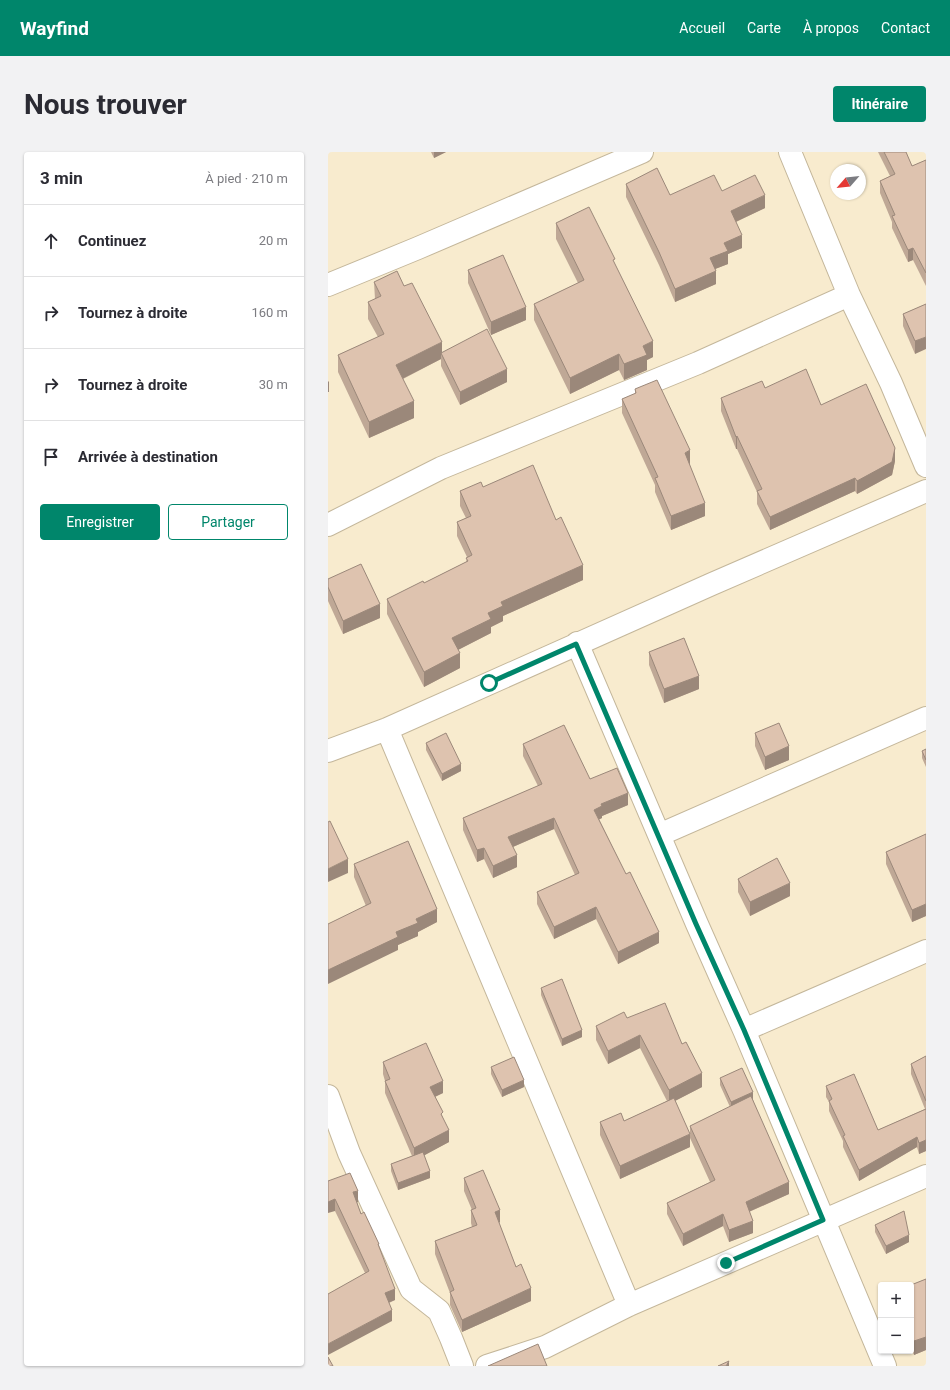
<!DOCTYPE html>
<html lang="fr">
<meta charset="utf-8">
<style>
body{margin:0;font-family:Roboto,sans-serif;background:#f2f2f3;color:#2b2b33}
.controls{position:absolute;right:12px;bottom:12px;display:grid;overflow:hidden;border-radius:4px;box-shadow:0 1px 3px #0004}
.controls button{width:36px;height:36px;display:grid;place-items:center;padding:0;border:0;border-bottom:1px solid #e1e1e2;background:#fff;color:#2b2b33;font:20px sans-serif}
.compass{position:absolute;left:502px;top:12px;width:36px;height:36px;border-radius:50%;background:#fff;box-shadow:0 1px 3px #0004;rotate:242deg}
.stop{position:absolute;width:12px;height:12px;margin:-9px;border:3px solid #00866b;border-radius:50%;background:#fff}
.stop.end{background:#00866b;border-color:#fff;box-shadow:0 1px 4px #0008}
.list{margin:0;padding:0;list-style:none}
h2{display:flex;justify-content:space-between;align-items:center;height:52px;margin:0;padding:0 16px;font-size:17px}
h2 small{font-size:13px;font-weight:400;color:#7c7c81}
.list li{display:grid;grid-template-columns:26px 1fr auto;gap:12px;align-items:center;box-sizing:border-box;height:72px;padding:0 16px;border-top:1px solid #e1e1e2}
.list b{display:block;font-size:15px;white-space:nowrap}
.list em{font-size:13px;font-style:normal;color:#7c7c81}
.actions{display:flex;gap:8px;padding:12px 16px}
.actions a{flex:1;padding:9px 0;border:1px solid #00866b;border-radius:4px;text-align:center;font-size:14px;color:#00866b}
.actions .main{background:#00866b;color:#fff}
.icon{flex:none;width:22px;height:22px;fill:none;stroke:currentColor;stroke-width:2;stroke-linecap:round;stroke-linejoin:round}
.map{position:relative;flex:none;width:598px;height:1214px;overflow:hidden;border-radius:4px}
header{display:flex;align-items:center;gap:24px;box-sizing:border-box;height:56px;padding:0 20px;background:#00866b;color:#fff}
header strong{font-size:19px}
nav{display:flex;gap:22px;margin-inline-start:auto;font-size:14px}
.intro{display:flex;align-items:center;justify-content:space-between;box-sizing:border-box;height:96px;padding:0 24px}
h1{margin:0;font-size:28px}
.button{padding:10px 18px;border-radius:4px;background:#00866b;color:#fff;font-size:14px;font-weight:700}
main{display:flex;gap:24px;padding:0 24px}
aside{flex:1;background:#fff;border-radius:4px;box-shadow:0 1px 3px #0004}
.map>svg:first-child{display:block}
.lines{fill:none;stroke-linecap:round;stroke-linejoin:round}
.minor-casing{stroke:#c4b79b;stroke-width:24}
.minor{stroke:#fff;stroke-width:22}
.wall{fill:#bfa896}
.shaded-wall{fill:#9b887a}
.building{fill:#dec3af;stroke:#9b887a}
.route{stroke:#00866b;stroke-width:5}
</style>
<header>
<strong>Wayfind</strong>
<nav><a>Accueil</a><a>Carte</a><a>À propos</a><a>Contact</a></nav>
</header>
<div class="intro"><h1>Nous trouver</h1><a class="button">Itinéraire</a></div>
<main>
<aside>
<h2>3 min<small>À pied · 210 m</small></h2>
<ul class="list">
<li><svg class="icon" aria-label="ahead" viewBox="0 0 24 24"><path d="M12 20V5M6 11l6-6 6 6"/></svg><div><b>Continuez</b></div><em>20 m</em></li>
<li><svg class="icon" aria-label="right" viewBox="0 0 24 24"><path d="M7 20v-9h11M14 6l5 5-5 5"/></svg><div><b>Tournez à droite</b></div><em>160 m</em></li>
<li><svg class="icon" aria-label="right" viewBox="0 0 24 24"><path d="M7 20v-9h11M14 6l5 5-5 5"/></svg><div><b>Tournez à droite</b></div><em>30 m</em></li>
<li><svg class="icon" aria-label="arrive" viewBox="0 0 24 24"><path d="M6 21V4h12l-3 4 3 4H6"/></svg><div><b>Arrivée à destination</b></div></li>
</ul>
<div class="actions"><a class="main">Enregistrer</a><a>Partager</a></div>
</aside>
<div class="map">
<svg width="598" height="1214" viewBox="0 0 598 1214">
<rect width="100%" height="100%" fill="#f8ebce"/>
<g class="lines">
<defs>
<path id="minor" d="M462 0 521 143 563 231 598 314
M0 133 90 96 314 0
M0 373 113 316 370 211 521 143
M249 491 369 772 416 878 557 1214
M59 577C140 768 219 961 301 1153
M0 599 59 577 384 432 598 339
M331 683 598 566
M416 878 598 799
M0 944 21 1001 83 1137 111 1159 123 1186 134 1214
M159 1214 217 1195 301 1153 598 1024"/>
</defs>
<!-- minor casing -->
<use href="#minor" class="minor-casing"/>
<!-- minor -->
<use href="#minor" class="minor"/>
</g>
<!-- wall -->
<path class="wall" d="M103 0H118L106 6Z
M550 0H578L584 14 598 8V134L585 108 580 110 564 76V70L552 41V29L562 24Z
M298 32 342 43 394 39 437 56 408 70 414 96 400 102V112L387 117 388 132 347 150 331 113 298 45Z
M228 71 287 113 325 205 319 208V218L296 228 291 218 242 242 206 168V152L250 131 228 87Z
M140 118 198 168 163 183 140 131Z
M46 130 76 134 114 200 179 230 132 253 113 214V207L75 227 86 266 41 286 10 220V203L50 185 40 167V150L47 147Z
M598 152 587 202 575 174V162Z
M437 236 493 253 567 309 564 323 529 342 527 339 442 378 429 352V340L409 297H408L393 259V246Z
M307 237 362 312H361L377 364 343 378 327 340V333L294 261V247L307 242Z
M155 335 228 368 255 428 175 464V469L163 475V481L130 498 132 516 96 535 59 462V447L96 431 138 410 139 405 129 384V370L138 366 132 354V339Z
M0 427 52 466 15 482 0 449Z
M321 500 371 537 336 551 321 513Z
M427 581 461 608 437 618 427 594Z
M98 591 133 619 114 629 98 598Z
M195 592 262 627 300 653 274 664V666L271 667 331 791 290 812 268 767 226 787 209 752V740L247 723 226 677 185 695 189 715 165 726 156 707 149 710 135 678V666L210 634 195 604Z
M598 597V615L594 606V599Z
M598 682V764L584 770 558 712V700Z
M26 712 109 770 90 780V784L70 793V798L38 754 26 725Z
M410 727 462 744 422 764 410 740Z
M213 836 254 885 234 894 213 843Z
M299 866 354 892 374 935 347 949 362 995 292 1027 272 983V970L296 969 339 949 312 896 280 912 268 888V874Z
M598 904V999L591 1002 589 995 531 1029 515 995V989L501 959V950L498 945V934L550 978 597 957 583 922V912Z
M55 910 115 941 107 945 115 966 121 990 96 1003 102 1026 70 1038 63 1019V1012L84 1004 57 941V929L55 922Z
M163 915 196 935 174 945 163 922Z
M392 926 425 947V948L461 1042 421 1060 425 1081 401 1090 395 1074 355 1094 339 1062V1051L382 1030 362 986V974L402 955 392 933Z
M136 1026 172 1070 171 1071 188 1115 203 1149 134 1180 122 1153V1141L107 1102V1089L144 1075 143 1071V1058H144L136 1039Z
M0 1029 30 1050H29L33 1062 51 1095 67 1148 61 1151 64 1169 37 1121 7 1059Z
M547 1073 581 1090 558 1102 547 1080Z
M598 1127V1198L586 1203 583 1195V1133Z"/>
<!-- shaded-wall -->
<path class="shaded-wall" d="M106 0H118L106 6Z
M437 43V56L403 72V59Z
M414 83V96L400 102V112L382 119V106L396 91Z
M585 96V108L580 110V98Z
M388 119V132L347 150V137Z
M198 155V168L163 183V170Z
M598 185V197L587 202V189Z
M325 189V205L319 208V218L296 228V212L315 194Z
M114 190V203L113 201V207L68 230V213Z
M291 202V218L242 242V226Z
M179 217V230L132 253V240Z
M1 229V240H0V230Z
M86 249V266L41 286V270Z
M409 284V297H408V285Z
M567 296V309L564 323 529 342V329Z
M362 298V312L357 314V301Z
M527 326V339L442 378V365Z
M377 351V364L343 378V364Z
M255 413V428L175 464V469L163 475V481L124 501V486L173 450Z
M52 452V466L15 482V469Z
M132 501V516L96 535V520Z
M371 524V537L336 551V537Z
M461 594V608L437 618V605Z
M133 612V619L114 629V622Z
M300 641V653L274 664V666L266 670V658L273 652Z
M226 666V677L180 697V685Z
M156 696V707L149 710V698Z
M189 703V715L165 726V714Z
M20 707V721L0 730V717Z
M462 731V744L422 764V750Z
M598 752V764L584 770V758Z
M268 755V767L226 787V775Z
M109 757V770L90 780V784L70 793V798L0 832V818L68 780 88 767Z
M331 780V791L290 812V800Z
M254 878V885L234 894V887Z
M312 883V896L280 912V899Z
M374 921V935L341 952V938Z
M196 928V935L174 945V938Z
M115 929V941L102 947V935Z
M425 940V947L403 957V950Z
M121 978V990L86 1009V996Z
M362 982V995L292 1027V1014Z
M589 985V995L531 1029V1018Z
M598 988V999L591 1002V991Z
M102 1019V1026L70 1038V1031Z
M461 1030V1042L418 1061V1050Z
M30 1039V1050L25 1052V1040Z
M7 1047V1059L0 1061V1050Z
M172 1058V1070L167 1073V1060Z
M395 1062V1074L355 1094V1082Z
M425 1069V1081L401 1090V1078Z
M581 1083V1090L558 1102V1094Z
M203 1136V1149L134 1180V1168Z
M67 1137V1148L57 1152V1141Z
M64 1158V1169L0 1203V1192Z
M598 1185V1198L586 1203V1189Z
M401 1209V1214H398Z"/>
<!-- building -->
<path class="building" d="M556 0H578L584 14 598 8V121L585 96 580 98 564 64 567 63 552 29 567 22Z
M329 16 342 43 386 23 394 39 427 23 437 43 403 59 414 83 396 91 400 99 382 106 388 119 347 137 331 100 298 32Z
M261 55 287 107 285 108 325 189 315 194 319 203 296 212 291 202 242 226 206 152 256 128 228 71Z
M175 103 198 155 163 170 140 118Z
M69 119 76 134 84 131 114 190 68 213 86 249 41 270 10 203 56 182 40 150 53 144 46 130Z
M598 152V185L587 189 575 162Z
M159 177 179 217 132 240 113 201Z
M478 217 493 253 538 232 567 296 564 310 529 329 527 326 442 365 429 339 434 337 409 284 408 285 393 246 434 229 437 236Z
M329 228 362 298 357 301 377 351 343 364 327 326 330 325 294 247 308 241 307 237Z
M205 313 228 368 233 365 255 413 173 450 175 454 160 461 163 467 124 486 132 501 96 520 59 447 95 429 96 431 140 409 138 406 144 403 129 370 143 364 132 339 153 330 155 335Z
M33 412 52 452 15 469 0 435V427Z
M356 486 371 524 336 537 321 500Z
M451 571 461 594 437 605 427 581Z
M236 573 262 627 289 616 300 641 273 652 274 654 266 658 298 722 302 720 331 780 290 800 268 755 226 775 209 740 251 721 226 666 180 685 189 703 165 714 156 696 149 698 135 666 214 632 195 592Z
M118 581 133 612 114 622 98 591Z
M598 597V608L594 599Z
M2 669 20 707 0 717V670Z
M598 682V752L584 758 558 700Z
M80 689 109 757 88 767 90 771 68 780 70 785 0 818V772L43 751 26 712Z
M449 706 462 731 422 750 410 727Z
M234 827 254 878 234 887 213 836Z
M337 851 354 892 358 890 374 921 341 938 312 883 280 899 268 874 296 860 299 866Z
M98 891 115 929 102 935 115 960 113 962 121 978 86 996 57 929 62 927 55 910Z
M598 904V949L583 912Z
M186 905 196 928 174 938 163 915Z
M414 916 425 940 403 950 392 926Z
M526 922 550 978 598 957V988L591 991 589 985 531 1018 515 984 517 983 501 949 504 947 498 934Z
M423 944 461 1030 418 1050 425 1069 401 1078 395 1062 355 1082 339 1051 387 1028 362 974Z
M346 946 362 982 292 1014 272 970 293 961 296 969Z
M95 1000 102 1019 70 1031 63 1012Z
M155 1018 172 1058 167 1060 188 1115 193 1112 203 1136 134 1168 122 1140 126 1138 107 1089 149 1073 143 1058 148 1056 136 1026Z
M22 1021 30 1039 25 1040 33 1062 36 1060 51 1092H50L67 1137 57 1141 64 1158 0 1192V1142L41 1119 7 1047 0 1050V1029Z
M576 1059 581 1083 558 1094 547 1073Z
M598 1127V1185L586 1189 583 1181V1133Z
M210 1192 219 1214H160Z
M0 1205 5 1214H0Z
M401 1209 398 1214H390Z"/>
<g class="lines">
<!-- route -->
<path class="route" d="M161 531 248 492 368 772 416 878 495 1068 398 1111"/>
</g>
</svg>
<div class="controls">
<button>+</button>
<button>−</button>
</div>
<svg class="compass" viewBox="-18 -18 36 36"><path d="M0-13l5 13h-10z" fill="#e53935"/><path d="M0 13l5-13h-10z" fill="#7c7c81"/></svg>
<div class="stop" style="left:161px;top:531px"></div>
<div class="stop end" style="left:398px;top:1111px"></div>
</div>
</main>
